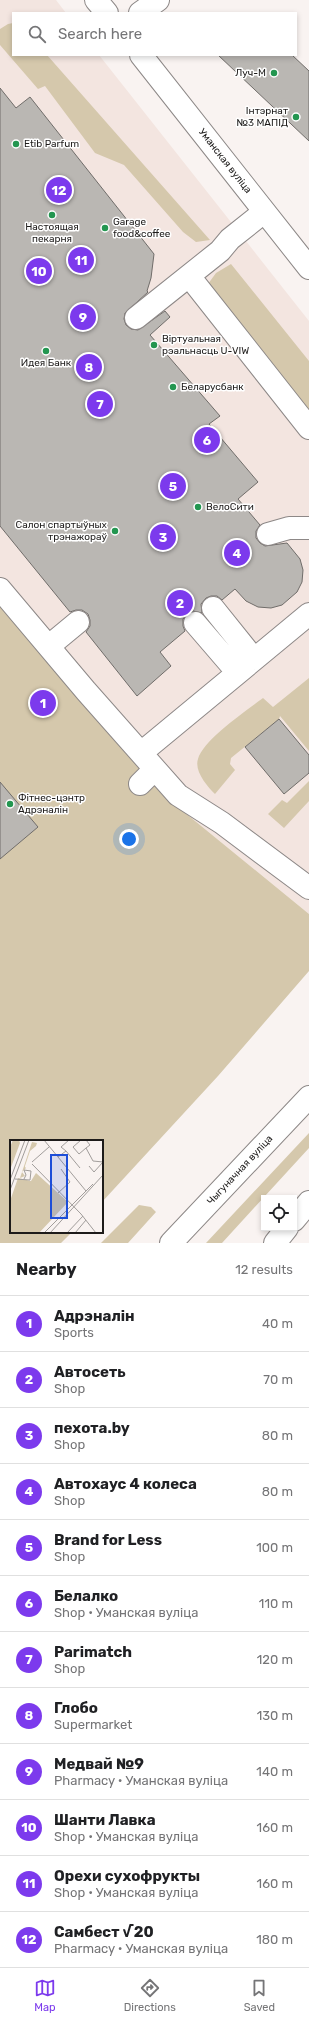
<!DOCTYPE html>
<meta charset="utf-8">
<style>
body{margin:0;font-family:Rubik,sans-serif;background:#f2f2f2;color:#202124}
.controls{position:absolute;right:12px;bottom:12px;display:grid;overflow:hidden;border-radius:0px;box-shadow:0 2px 6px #0003}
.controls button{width:36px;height:36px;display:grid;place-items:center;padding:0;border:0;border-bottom:1px solid #e0e0e0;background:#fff;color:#202124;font:20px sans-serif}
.you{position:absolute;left:129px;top:839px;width:14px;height:14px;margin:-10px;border:3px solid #fff;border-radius:50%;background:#1a73e8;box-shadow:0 0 0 6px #1a73e833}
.badge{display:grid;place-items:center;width:26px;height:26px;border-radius:50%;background:#7c3aed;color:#fff;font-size:13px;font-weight:700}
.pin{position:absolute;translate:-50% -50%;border:2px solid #fff;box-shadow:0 1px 4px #0006}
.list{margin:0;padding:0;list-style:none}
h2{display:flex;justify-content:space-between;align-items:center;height:52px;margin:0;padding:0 16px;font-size:17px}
h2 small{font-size:13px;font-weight:400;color:#757577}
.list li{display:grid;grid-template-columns:26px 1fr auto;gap:12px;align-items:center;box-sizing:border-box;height:56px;padding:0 16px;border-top:1px solid #e0e0e0}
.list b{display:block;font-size:15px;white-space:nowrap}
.list p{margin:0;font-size:13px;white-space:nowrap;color:#757577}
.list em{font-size:13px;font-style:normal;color:#757577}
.icon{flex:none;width:22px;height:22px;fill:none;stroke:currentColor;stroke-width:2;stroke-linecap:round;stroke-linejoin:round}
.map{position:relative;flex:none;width:309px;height:1243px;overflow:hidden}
.search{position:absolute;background:#fff;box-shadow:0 2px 6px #0003;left:12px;right:12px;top:12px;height:44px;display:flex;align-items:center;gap:10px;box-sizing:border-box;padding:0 14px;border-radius:0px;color:#757577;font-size:15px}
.sheet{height:724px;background:#fff}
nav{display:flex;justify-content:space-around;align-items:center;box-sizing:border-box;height:56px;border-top:1px solid #e0e0e0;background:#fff;font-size:11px;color:#757577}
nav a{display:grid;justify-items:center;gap:2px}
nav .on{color:#7c3aed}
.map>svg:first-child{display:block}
.built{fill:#f3e5e0}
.green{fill:#d5c8ac}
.building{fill:#bab7b3;stroke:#706d6a}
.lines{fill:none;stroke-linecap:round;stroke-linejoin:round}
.minor-casing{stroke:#8d8887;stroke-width:24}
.major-casing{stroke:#8d8887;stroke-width:24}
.minor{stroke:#fff;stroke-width:22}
.major{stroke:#fff;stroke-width:22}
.poi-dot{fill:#239650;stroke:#fff;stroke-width:1.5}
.labels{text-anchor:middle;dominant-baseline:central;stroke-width:3;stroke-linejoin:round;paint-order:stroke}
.poi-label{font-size:10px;fill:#1d1b1a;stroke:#fff;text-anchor:start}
.street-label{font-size:10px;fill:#1d1b1a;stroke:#fff}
.inset-road{fill:none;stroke:#a19d9b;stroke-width:1}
.view{fill:#1d4ed8;fill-opacity:0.15;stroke:#1d4ed8;stroke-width:2}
.inset-edge{fill:none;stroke:#1d1b1a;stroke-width:2}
</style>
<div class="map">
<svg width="309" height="1243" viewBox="0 0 309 1243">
<rect width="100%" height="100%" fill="#f9f3f1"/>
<!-- built -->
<path class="built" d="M0 0H56L66 13H13V55H99L309 321V914L173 803 0 603Z"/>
<!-- green -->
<path class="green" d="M13 23V55H47L210 240 196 242 183 232 124 165 95 153 45 86 38 89 0 45V29L8 24Z
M231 264 309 361V415L208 284 216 273Z
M0 603 173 803 309 914V971L218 1076 102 1202V1141H11V1232H72L61 1243H0Z
M309 678V751L280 716 279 719 231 758 230 764 235 770 215 794C207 786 194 771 198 759 203 740 246 711 263 698L273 707Z
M309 781V801L284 828 268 814 282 800 287 803Z
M309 1133V1148L222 1243H206Z
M139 1205 151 1207 156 1212 128 1243H101Z"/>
<!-- building -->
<path class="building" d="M218 55H292L309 71V141Z
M0 88 16 108 30 97 154 254 151 278 147 291 148 292 125 313 124 319 126 325 131 329 138 330 165 311 170 317 150 335 220 416 209 424 258 482 238 499 260 525 256 531V538L260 543 265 546 287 543 300 559 303 570 302 582 297 592 282 605 271 608 258 607 246 601 235 589 222 600 217 596H211L206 598 201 604 202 613 193 611 187 613 183 619V626L185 631 160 652 171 666 137 696 86 632 90 626V620L88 614 82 610H76L70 612 0 526Z
M279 719 309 755V773L284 794 245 747Z
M0 782 38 827 0 859Z"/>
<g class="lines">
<defs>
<path id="minor" d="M140 13 158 0
M189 276 309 428
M136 318 220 251 230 239 264 212
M268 534 289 528H309
M0 589 86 691 178 795 222 823 309 888
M213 608 254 659
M195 623 238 673
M49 646 78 622
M141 753 309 614
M140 784 155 769"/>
<path id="major" d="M96 0 107 13
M141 55 309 268
M294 1220 309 1202
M171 1243 309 1097
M275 1243 287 1228"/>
</defs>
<!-- minor casing -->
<use href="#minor" class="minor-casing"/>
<!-- major casing -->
<use href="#major" class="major-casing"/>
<!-- minor -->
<use href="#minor" class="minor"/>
<!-- major -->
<use href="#major" class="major"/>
</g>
<!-- markers -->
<g class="poi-dot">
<circle cx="274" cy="73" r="4"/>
<circle cx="296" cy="117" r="4"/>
<circle cx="16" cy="144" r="4"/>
<circle cx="52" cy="215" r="4"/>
<circle cx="105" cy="228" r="4"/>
<circle cx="154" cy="345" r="4"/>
<circle cx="46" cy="351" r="4"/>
<circle cx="173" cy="387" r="4"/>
<circle cx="198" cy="507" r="4"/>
<circle cx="115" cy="531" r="4"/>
<circle cx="10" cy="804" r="4"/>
</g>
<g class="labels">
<!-- poi labels -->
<g class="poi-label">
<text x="266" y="73" text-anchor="end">Луч-М</text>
<text x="288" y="111" text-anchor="end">Інтэрнат<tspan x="288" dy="12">№3 МАПІД</tspan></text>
<text x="24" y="144">Etib Parfum</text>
<text x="113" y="222">Garage<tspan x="113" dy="12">food&amp;coffee</tspan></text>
<text x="52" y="227" text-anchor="middle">Настоящая<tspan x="52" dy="12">пекарня</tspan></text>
<text x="162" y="339">Віртуальная<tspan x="162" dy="12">рэальнасць U-VIW</tspan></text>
<text x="46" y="363" text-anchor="middle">Идея Банк</text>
<text x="181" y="387">Беларусбанк</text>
<text x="206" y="507">ВелоСити</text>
<text x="107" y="525" text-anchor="end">Салон спартыўных<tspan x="107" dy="12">трэнажораў</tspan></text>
<text x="18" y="798">Фітнес-цэнтр<tspan x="18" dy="12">Адрэналін</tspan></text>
</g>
<!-- street labels -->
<g class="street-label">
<text transform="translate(225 161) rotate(52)">Уманская вуліца</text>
<text transform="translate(240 1170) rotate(-47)">Чыгуначная вуліца</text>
</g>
</g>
<!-- overview -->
<g transform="translate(10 1140)">
<rect width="93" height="93" fill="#f9f3f1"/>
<path d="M3 0H9L10 3 0 30V7ZM22 2 27 3 26 6 20 11 15 26V24V27L16 28 12 32 15 36 10 38ZM26 33 58 62 29 93H0V61L8 38 21 41Z" fill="#d5c8ac"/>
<path class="inset-road" d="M34 0 76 51M71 0 63 7 69 14 76 8M76 0 80 5 76 8 83 21 93 22M56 11 70 28M48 17 56 11 51 7 59 0M22 22 39 7M22 24 71 74M79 26 84 32 93 22M5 39 20 40 21 31M14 39 16 35 14 30 21 31M0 40 15 0M0 50 19 0M48 53 60 42 51 29M71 74 86 93M34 93 83 44M40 93 93 35M57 93 73 76M65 93 76 80"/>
<path class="view" d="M41 15H57V78H41Z"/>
<rect width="93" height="93" class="inset-edge"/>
</g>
</svg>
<div class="controls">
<button><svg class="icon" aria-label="locate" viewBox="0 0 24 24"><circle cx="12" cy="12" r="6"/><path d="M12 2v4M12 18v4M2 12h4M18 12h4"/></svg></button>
</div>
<div class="you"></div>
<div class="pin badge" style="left:43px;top:703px">1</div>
<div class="pin badge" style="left:180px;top:603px">2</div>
<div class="pin badge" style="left:163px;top:537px">3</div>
<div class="pin badge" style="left:237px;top:553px">4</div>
<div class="pin badge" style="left:173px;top:486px">5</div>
<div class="pin badge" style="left:207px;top:440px">6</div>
<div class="pin badge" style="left:100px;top:404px">7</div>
<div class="pin badge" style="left:89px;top:367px">8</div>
<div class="pin badge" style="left:83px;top:317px">9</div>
<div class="pin badge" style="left:39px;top:271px">10</div>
<div class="pin badge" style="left:81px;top:260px">11</div>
<div class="pin badge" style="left:59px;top:190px">12</div>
<div class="search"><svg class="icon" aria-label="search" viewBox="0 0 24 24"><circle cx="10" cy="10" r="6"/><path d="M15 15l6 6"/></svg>Search here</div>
</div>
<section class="sheet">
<h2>Nearby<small>12 results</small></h2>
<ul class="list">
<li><span class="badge">1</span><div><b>Адрэналін</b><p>Sports</p></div><em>40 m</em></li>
<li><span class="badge">2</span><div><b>Автосеть</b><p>Shop</p></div><em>70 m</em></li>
<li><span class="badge">3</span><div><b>пехота.by</b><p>Shop</p></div><em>80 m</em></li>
<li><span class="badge">4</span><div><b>Автохаус 4 колеса</b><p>Shop</p></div><em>80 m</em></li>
<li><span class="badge">5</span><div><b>Brand for Less</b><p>Shop</p></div><em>100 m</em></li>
<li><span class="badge">6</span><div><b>Белалко</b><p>Shop · Уманская вуліца</p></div><em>110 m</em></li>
<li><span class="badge">7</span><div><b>Parimatch</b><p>Shop</p></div><em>120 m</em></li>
<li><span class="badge">8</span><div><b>Глобо</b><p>Supermarket</p></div><em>130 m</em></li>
<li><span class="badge">9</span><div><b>Медвай №9</b><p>Pharmacy · Уманская вуліца</p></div><em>140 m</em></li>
<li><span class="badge">10</span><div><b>Шанти Лавка</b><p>Shop · Уманская вуліца</p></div><em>160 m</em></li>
<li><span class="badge">11</span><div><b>Орехи сухофрукты</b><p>Shop · Уманская вуліца</p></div><em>160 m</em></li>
<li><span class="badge">12</span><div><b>Самбест √20</b><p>Pharmacy · Уманская вуліца</p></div><em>180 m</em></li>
</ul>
</section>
<nav>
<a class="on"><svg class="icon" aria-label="map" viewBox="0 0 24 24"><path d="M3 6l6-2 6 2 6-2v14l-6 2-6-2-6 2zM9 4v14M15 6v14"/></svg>Map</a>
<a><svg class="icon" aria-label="directions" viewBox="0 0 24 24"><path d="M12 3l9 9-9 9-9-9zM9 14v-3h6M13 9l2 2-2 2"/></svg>Directions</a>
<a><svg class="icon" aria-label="saved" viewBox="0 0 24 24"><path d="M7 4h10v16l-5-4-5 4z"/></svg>Saved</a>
</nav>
